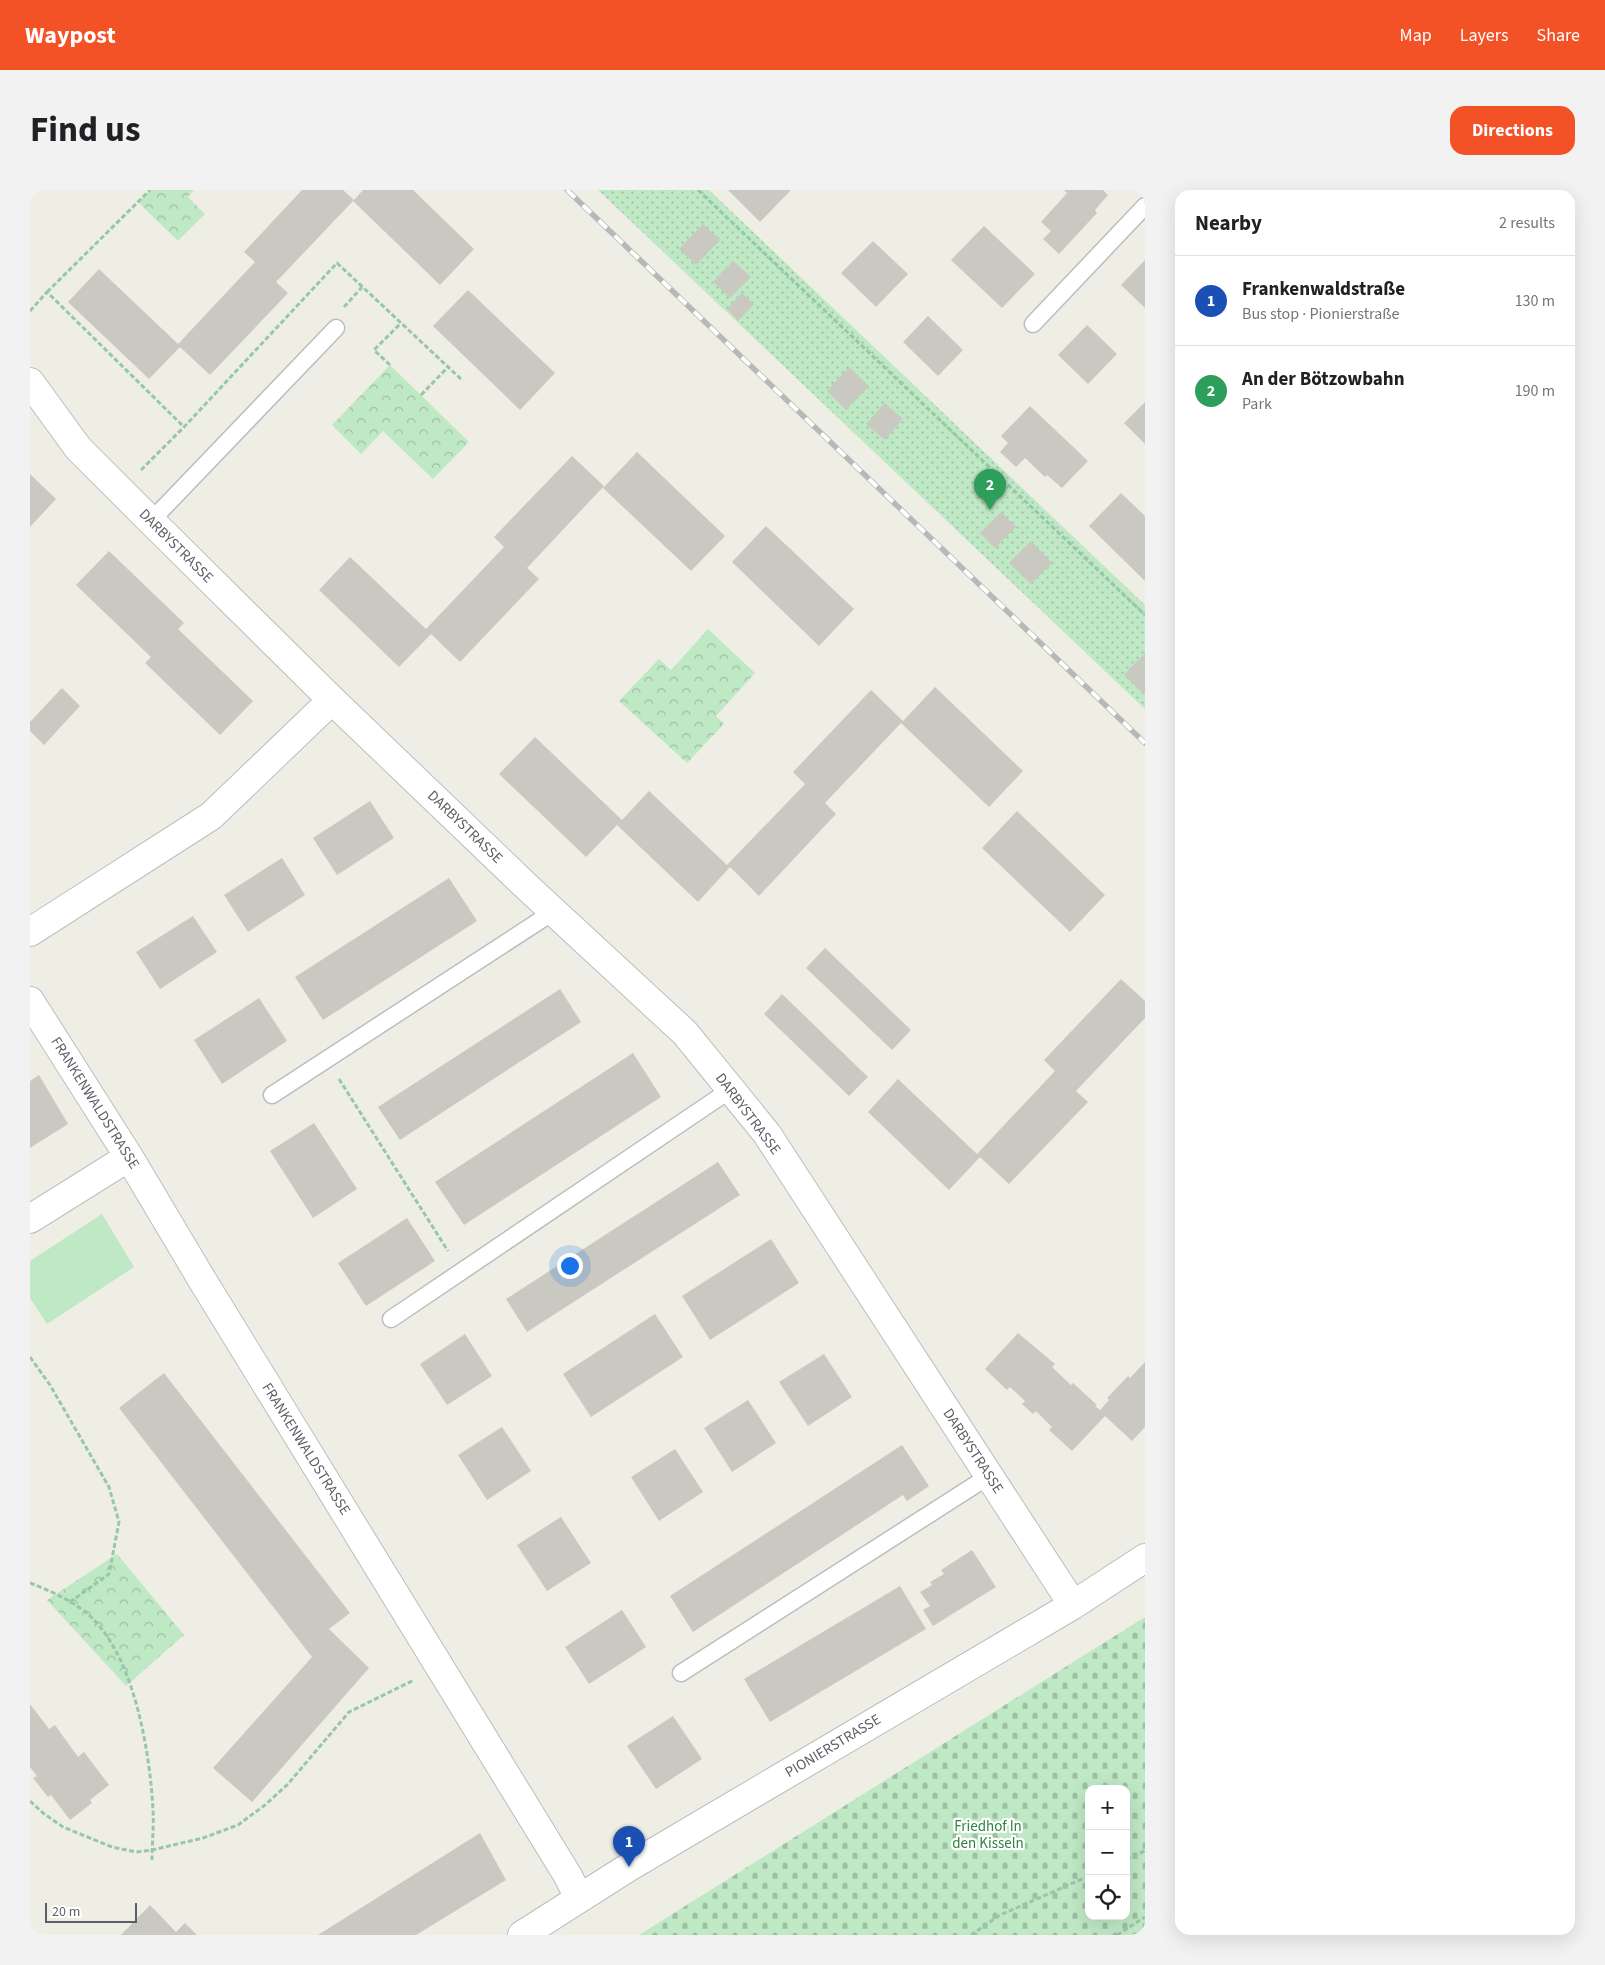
<!DOCTYPE html>
<meta charset="utf-8">
<style>
body{margin:0;font-family:"Source Sans 3",sans-serif;background:#f2f2f2;color:#202124}
.controls{position:absolute;right:15px;bottom:15px;display:grid;overflow:hidden;border-radius:10px;box-shadow:0 5px 20px #0002}
.controls button{width:45px;height:45px;display:grid;place-items:center;padding:0;border:0;border-bottom:1px solid #e0e0e0;background:#fff;color:#202124;font:25px sans-serif}
.scale{position:absolute;left:15px;bottom:12px;width:92px;box-sizing:border-box;padding-left:5px;border:2px solid #5c5f66;border-top:0;font-size:14px;line-height:18px;white-space:nowrap;color:#5c5f66;-webkit-text-stroke:4px #fff;paint-order:stroke}
.you{position:absolute;left:539px;top:1075px;width:18px;height:18px;margin:-12px;border:4px solid #fff;border-radius:50%;background:#1a73e8;box-shadow:0 0 0 8px #1a73e833}
.badge{display:grid;place-items:center;width:32px;height:32px;border-radius:50%;background:#f35227;color:#fff;font-size:16px;font-weight:700}
.pin{position:absolute;translate:-50% -41px;filter:drop-shadow(0 1px 2px #0008)}
.pin::after{content:'';position:absolute;top:26px;width:18px;height:15px;background:inherit;clip-path:polygon(0 0,100% 0,50% 100%)}
.list{margin:0;padding:0;list-style:none}
h2{display:flex;justify-content:space-between;align-items:center;height:65px;margin:0;padding:0 20px;font-size:21px}
h2 small{font-size:16px;font-weight:400;color:#757577}
.list li{display:grid;grid-template-columns:32px 1fr auto;gap:15px;align-items:center;box-sizing:border-box;height:90px;padding:0 20px;border-top:1px solid #e0e0e0}
.list b{display:block;font-size:19px;white-space:nowrap}
.list p{margin:0;font-size:16px;white-space:nowrap;color:#757577}
.list em{font-size:16px;font-style:normal;color:#757577}
.icon{flex:none;width:28px;height:28px;fill:none;stroke:currentColor;stroke-width:2;stroke-linecap:round;stroke-linejoin:round}
.map{position:relative;flex:none;width:1115px;height:1745px;overflow:hidden;border-radius:15px}
header{display:flex;align-items:center;gap:30px;box-sizing:border-box;height:70px;padding:0 25px;background:#f35227;color:#fff}
header strong{font-size:24px}
nav{display:flex;gap:28px;margin-inline-start:auto;font-size:18px}
.intro{display:flex;align-items:center;justify-content:space-between;box-sizing:border-box;height:120px;padding:0 30px}
h1{margin:0;font-size:35px}
.button{padding:12px 22px;border-radius:15px;background:#f35227;color:#fff;font-size:18px;font-weight:700}
main{display:flex;gap:30px;padding:0 30px}
aside{flex:1;background:#fff;border-radius:15px;box-shadow:0 5px 20px #0002}
.map>svg:first-child{display:block}
.grass{fill:url(#grass-dots)}
.cemetery{fill:url(#cemetery-stones);fill-rule:evenodd}
.park{fill:url(#park-crowns)}
.pitch{fill:#bfe8c5}
.building{fill:#cac9c1}
.lines{fill:none;stroke-linecap:round;stroke-linejoin:round}
.lane-casing{stroke:#bcbdc4;stroke-width:19}
.street-casing{stroke:#bcbdc4;stroke-width:30}
.secondary-casing{stroke:#babcc3;stroke-width:30}
.path{stroke:#97c7ab;stroke-width:3;stroke-dasharray:5 2.5;stroke-linecap:butt}
.lane{stroke:#fff;stroke-width:16}
.street{stroke:#fff;stroke-width:28}
.secondary{stroke:#fff;stroke-width:28}
.rail-casing{stroke:#b7b8b9;stroke-width:5.5}
.rail{stroke:#fff;stroke-width:4;stroke-dasharray:11;stroke-linecap:butt}
.labels{text-anchor:middle;dominant-baseline:central;stroke-width:4.5;stroke-linejoin:round;paint-order:stroke}
.street-label{font-size:15px;fill:#5c5f66;stroke:#fff}
.park-label{font-size:15px;fill:#2f823e;stroke:#fff}
</style>
<header>
<strong>Waypost</strong>
<nav><a>Map</a><a>Layers</a><a>Share</a></nav>
</header>
<div class="intro"><h1>Find us</h1><a class="button">Directions</a></div>
<main>
<div class="map">
<svg width="1115" height="1745" viewBox="0 0 1115 1745">
<defs>
<pattern id="grass-dots" width="8" height="8" patternUnits="userSpaceOnUse" patternTransform="scale(1.25)"><rect width="8" height="8" fill="#bfe8c5"/><path d="M2 2h.1M6 6h.1" fill="none" stroke="#9ebfa4" stroke-width="1.8" stroke-linecap="round"/></pattern>
<pattern id="cemetery-stones" width="16" height="16" patternUnits="userSpaceOnUse" patternTransform="scale(1.25)"><rect width="16" height="16" fill="#bfe8c5"/><path d="M2 7V4a2 2 0 0 1 4 0v3zM10 15v-3a2 2 0 0 1 4 0v3z" fill="#9ebfa4"/></pattern>
<pattern id="park-crowns" width="20" height="18" patternUnits="userSpaceOnUse" patternTransform="scale(1.25)"><rect width="20" height="18" fill="#bfe8c5"/><path d="M2 6a3 3 0 1 1 6 0M12 15a3 3 0 1 1 6 0" fill="none" stroke="#9ebfa4"/></pattern>
</defs>
<rect width="100%" height="100%" fill="#efeee4"/>
<!-- grass -->
<path class="grass" d="M568 0H679L1115 415V519Z"/>
<!-- cemetery -->
<path class="cemetery" d="M1115 1427V1745H609ZM1059 1599H1096V1726H1059Z"/>
<!-- park -->
<path class="park" d="M120 0H164L158 7 175 24 148 51 108 12Z
M360 175 439 252 403 289 353 241 331 264 302 235Z
M678 439 725 483 686 526 694 534 657 573 589 511 629 469 641 480Z
M87 1364 154 1445 96 1496 17 1410Z"/>
<!-- pitch -->
<path class="pitch" d="M72 1024 104 1077 17 1134 0 1108V1071Z"/>
<!-- building -->
<path class="building" d="M272 0H313L324 10 333 0H383L444 59 410 95 323 11 246 92 258 103 180 185 150 157 119 189 38 112 69 79 148 154 225 72 214 62Z
M698 0H761L730 32Z
M1034 0H1073L1078 5 1065 20 1067 23 1029 64 1013 49 1021 41 1011 32 1037 3Z
M673 34 690 50 666 75 649 59Z
M954 36 1005 84 972 118 921 70Z
M843 51 878 84 846 117 811 83Z
M1115 70V118L1091 95Z
M703 71 721 87 700 108 683 92Z
M438 100 525 183 490 220 403 136Z
M712 103 724 114 708 131 697 119Z
M898 126 933 160 908 186 873 152Z
M1057 135 1087 164 1058 194 1028 165Z
M819 177 839 196 816 220 797 201Z
M1115 212V254L1094 233Z
M855 213 873 229 855 250 836 234Z
M1000 216 1058 271 1032 298 1017 285 1015 287 995 268 986 277 970 262 978 253 971 246Z
M607 262 695 346 661 381 573 298Z
M542 266 574 296 497 378 509 389 430 472 401 444 369 477 289 400 320 367 396 439 474 357 464 347Z
M0 284 26 309 0 337Z
M1091 303 1115 326V391L1059 336Z
M971 322 986 337 965 358 950 343Z
M736 336 824 419 789 456 702 372Z
M1001 351 1022 373 1001 394 979 373Z
M79 361 154 433 148 439 223 511 190 545 115 473 121 467 46 395Z
M1115 463V503L1114 504 1094 485Z
M905 497 993 581 959 617 871 533 795 613 806 624 729 706 700 677 668 712 587 635 556 667 469 584 505 547 592 630 619 601 697 675 775 594 763 582 841 500 873 531Z
M32 498 50 516 14 555 0 541V532Z
M340 611 364 648 307 685 283 648Z
M987 621 1075 705 1040 742 952 658Z
M252 668 275 705 218 742 194 705Z
M419 688 447 731 293 830 265 787Z
M163 726 187 762 130 799 106 762Z
M795 758 881 840 862 860 776 778Z
M1091 789 1115 811V828L1046 901 1058 912 979 994 950 967 919 1000 838 922 868 889 947 964 1025 881 1014 870Z
M530 799 551 832 370 950 348 917Z
M752 804 838 887 819 906 734 824Z
M229 808 257 851 192 894 164 850Z
M603 863 631 907 434 1035 405 992Z
M9 885 38 934 0 958V891Z
M284 933 327 999 283 1028 240 961Z
M688 972 710 1005 497 1142 476 1109Z
M377 1028 405 1071 336 1116 308 1073Z
M741 1049 769 1093 680 1150 652 1106Z
M625 1124 653 1167 561 1227 533 1184Z
M988 1143 1025 1174 1022 1177 1041 1195 1043 1193 1067 1215 1065 1216 1070 1220 1079 1210 1077 1208 1098 1186 1100 1188 1115 1172V1237L1102 1251 1075 1226 1042 1261 1019 1240 1022 1237 1006 1221 1003 1224 992 1214 995 1211 980 1197 977 1200 955 1179Z
M435 1144 462 1186 417 1215 390 1174Z
M794 1164 822 1207 778 1236 749 1192Z
M134 1183 320 1423 299 1439 339 1478 222 1612 183 1578 282 1467 89 1218Z
M718 1210 746 1253 702 1282 674 1238Z
M472 1237 501 1281 457 1310 428 1265Z
M872 1255 899 1296 877 1311 873 1305 663 1442 640 1406Z
M645 1259 673 1302 629 1331 601 1287Z
M531 1327 561 1373 517 1401 487 1355Z
M942 1360 966 1397 903 1436 893 1420 900 1416 890 1402 902 1395 900 1392 914 1384 911 1380Z
M870 1396 896 1439 740 1532 714 1489Z
M592 1420 616 1457 559 1494 535 1457Z
M0 1514 19 1539 25 1535 48 1567 54 1562 79 1595 60 1610 62 1613 40 1630 21 1605 18 1607 3 1588 7 1586 0 1577Z
M643 1526 672 1569 626 1599 597 1556Z
M450 1643 476 1690 386 1745H288Z
M120 1715 146 1742 155 1733 167 1745H91Z"/>
<g class="lines">
<defs>
<path id="lane" d="M1003 134 1115 16
M121 331 306 138
M242 905 523 722
M361 1129 700 900
M651 1483 959 1286"/>
<path id="street" d="M0 192 48 258 121 331 302 510 496 696 655 843 737 944 1043 1415
M0 742 181 626 302 510
M0 811 99 967 171 1088 538 1686 549 1708
M0 1029 99 967"/>
<path id="secondary" d="M492 1745 599 1677 1043 1415 1115 1368"/>
</defs>
<!-- lane casing -->
<use href="#lane" class="lane-casing"/>
<!-- street casing -->
<use href="#street" class="street-casing"/>
<!-- secondary casing -->
<use href="#secondary" class="secondary-casing"/>
<!-- path -->
<path class="path" d="M668 0 1115 425
M17 102 120 0
M314 117 332 97
M0 121 17 102 154 237
M360 175 344 160 371 133
M391 205 418 177
M111 280 154 237 307 73 433 191
M309 889 418 1061
M0 1167 20 1195 79 1297 89 1332 79 1384 40 1412
M0 1393C21 1401 46 1412 62 1428 105 1470 120 1563 123 1620 124 1637 122 1653 122 1670
M0 1611 13 1623 33 1637 82 1657 106 1662 122 1660 173 1648 208 1635 235 1615 258 1594 319 1522 384 1490
M1096 1669 1115 1661
M941 1745 970 1725 1059 1686
M1087 1745 1115 1727"/>
<!-- lane -->
<use href="#lane" class="lane"/>
<!-- street -->
<use href="#street" class="street"/>
<!-- secondary -->
<use href="#secondary" class="secondary"/>
<defs>
<path id="rail" d="M537 0 1115 553"/>
</defs>
<!-- rail casing -->
<use href="#rail" class="rail-casing"/>
<!-- rail -->
<use href="#rail" class="rail"/>
</g>
<g class="labels">
<!-- street labels -->
<g class="street-label">
<text transform="translate(146 356) rotate(45)">DARBYSTRASSE</text>
<text transform="translate(435 637) rotate(44)">DARBYSTRASSE</text>
<text transform="translate(65 913) rotate(58)">FRANKENWALDSTRASSE</text>
<text transform="translate(718 924) rotate(53)">DARBYSTRASSE</text>
<text transform="translate(276 1259) rotate(58)">FRANKENWALDSTRASSE</text>
<text transform="translate(943 1261) rotate(57)">DARBYSTRASSE</text>
<text transform="translate(803 1556) rotate(-31)">PIONIERSTRASSE</text>
</g>
<!-- park labels -->
<g class="park-label">
<text x="958" y="1636">Friedhof In<tspan x="958" dy="17">den Kisseln</tspan></text>
</g>
</g>
</svg>
<div class="controls">
<button>+</button>
<button>−</button>
<button><svg class="icon" aria-label="locate" viewBox="0 0 24 24"><circle cx="12" cy="12" r="6"/><path d="M12 2v4M12 18v4M2 12h4M18 12h4"/></svg></button>
</div>
<div class="scale">20 m</div>
<div class="you"></div>
<div class="pin badge" style="left:599px;top:1677px;background:#1a4fb4">1</div>
<div class="pin badge" style="left:960px;top:320px;background:#2e9e5b">2</div>
</div>
<aside>
<h2>Nearby<small>2 results</small></h2>
<ul class="list">
<li><span class="badge" style="background:#1a4fb4">1</span><div><b>Frankenwaldstraße</b><p>Bus stop · Pionierstraße</p></div><em>130 m</em></li>
<li><span class="badge" style="background:#2e9e5b">2</span><div><b>An der Bötzowbahn</b><p>Park</p></div><em>190 m</em></li>
</ul>
</aside>
</main>
